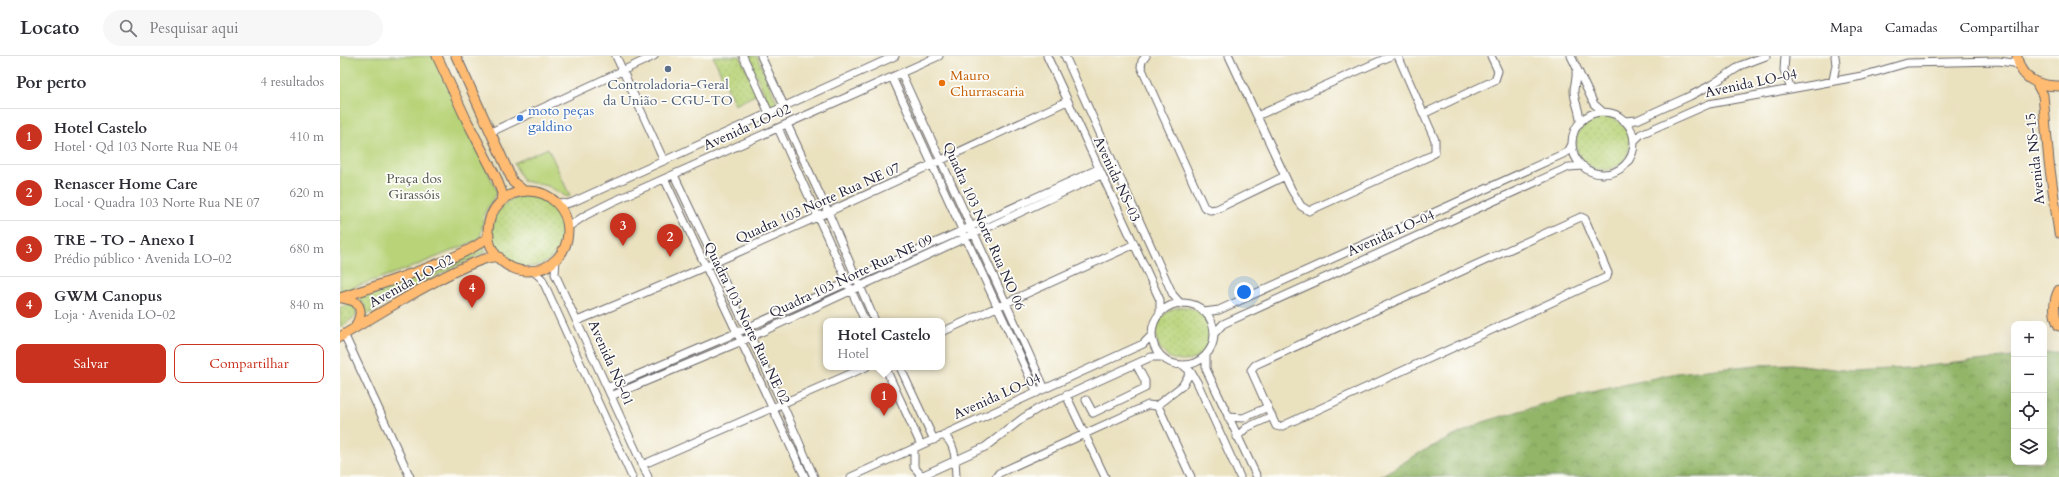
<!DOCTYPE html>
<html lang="pt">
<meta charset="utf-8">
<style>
body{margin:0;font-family:Cardo,serif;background:#f7f7f7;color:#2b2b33}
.controls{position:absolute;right:12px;bottom:12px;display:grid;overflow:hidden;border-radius:8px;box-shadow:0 4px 16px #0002}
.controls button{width:36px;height:36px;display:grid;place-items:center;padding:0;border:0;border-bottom:1px solid #e1e1e2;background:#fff;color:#2b2b33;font:20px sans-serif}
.you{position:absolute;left:904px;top:236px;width:14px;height:14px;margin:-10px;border:3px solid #fff;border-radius:50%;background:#1a73e8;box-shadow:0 0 0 6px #1a73e833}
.badge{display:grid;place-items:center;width:26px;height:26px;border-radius:50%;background:#c8321e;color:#fff;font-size:13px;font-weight:700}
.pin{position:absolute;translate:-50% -33px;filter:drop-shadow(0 1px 2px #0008)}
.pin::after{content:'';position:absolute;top:21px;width:14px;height:12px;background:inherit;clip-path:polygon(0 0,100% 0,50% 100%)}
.popup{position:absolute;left:483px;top:262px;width:122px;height:52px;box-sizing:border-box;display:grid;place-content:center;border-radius:8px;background:#fff;filter:drop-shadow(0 1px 3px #0005);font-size:13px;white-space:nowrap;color:#7c7c81}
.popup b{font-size:15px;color:#2b2b33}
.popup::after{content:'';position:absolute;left:50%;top:100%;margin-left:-8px;border:8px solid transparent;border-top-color:#fff}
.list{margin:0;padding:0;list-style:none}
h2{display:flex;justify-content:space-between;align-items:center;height:52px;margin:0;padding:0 16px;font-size:17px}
h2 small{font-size:13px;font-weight:400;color:#7c7c81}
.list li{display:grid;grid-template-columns:26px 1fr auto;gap:12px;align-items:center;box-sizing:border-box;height:56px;padding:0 16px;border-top:1px solid #e1e1e2}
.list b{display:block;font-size:15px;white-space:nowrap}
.list p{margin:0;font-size:13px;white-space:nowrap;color:#7c7c81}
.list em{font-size:13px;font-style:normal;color:#7c7c81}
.actions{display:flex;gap:8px;padding:12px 16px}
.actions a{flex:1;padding:9px 0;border:1px solid #c8321e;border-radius:8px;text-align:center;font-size:14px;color:#c8321e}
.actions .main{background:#c8321e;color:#fff}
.icon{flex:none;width:22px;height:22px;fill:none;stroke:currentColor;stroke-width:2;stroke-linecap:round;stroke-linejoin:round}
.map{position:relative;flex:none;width:1719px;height:421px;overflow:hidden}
header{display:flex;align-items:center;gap:24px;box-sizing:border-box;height:56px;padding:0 20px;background:#fff;border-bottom:1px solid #e1e1e2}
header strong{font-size:19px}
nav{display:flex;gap:22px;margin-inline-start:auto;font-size:14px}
.search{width:280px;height:36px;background:#f7f7f7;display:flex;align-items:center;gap:10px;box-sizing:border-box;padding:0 14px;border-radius:22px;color:#7c7c81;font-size:15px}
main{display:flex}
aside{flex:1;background:#fff}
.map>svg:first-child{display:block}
.grass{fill:url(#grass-dots);stroke:#6d7a5a}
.forest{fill:url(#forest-crowns);stroke:#5a6c52}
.park{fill:#b8d378;stroke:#6d7a5a}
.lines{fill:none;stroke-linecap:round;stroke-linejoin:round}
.minor-casing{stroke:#686569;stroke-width:9}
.major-casing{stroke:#686569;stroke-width:11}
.minor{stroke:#fff;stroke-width:7}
.major{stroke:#febb71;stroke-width:9}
.service-dot{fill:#5c6f8a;stroke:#fdfcf7;stroke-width:1.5}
.food-dot{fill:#e8710a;stroke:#fdfcf7;stroke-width:1.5}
.shop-dot{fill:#3f7fe0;stroke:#fdfcf7;stroke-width:1.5}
.labels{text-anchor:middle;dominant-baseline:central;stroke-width:3.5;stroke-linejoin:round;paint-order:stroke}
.food-label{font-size:14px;fill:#c56008;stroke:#fdfcf7;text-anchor:start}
.street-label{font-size:14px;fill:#22223b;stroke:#fdfcf7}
.service-label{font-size:14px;fill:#4e5e75;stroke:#fdfcf7}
.shop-label{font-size:14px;fill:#366cbe;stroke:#fdfcf7;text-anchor:start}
.park-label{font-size:14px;fill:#4f574d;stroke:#fdfcf7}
</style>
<header>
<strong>Locato</strong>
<div class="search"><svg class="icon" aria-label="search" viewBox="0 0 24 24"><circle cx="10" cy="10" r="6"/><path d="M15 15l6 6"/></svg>Pesquisar aqui</div>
<nav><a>Mapa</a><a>Camadas</a><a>Compartilhar</a></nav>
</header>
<main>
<aside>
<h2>Por perto<small>4 resultados</small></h2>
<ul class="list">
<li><span class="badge">1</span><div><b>Hotel Castelo</b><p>Hotel · Qd 103 Norte Rua NE 04</p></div><em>410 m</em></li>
<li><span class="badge">2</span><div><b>Renascer Home Care</b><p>Local · Quadra 103 Norte Rua NE 07</p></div><em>620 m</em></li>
<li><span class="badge">3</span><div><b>TRE - TO - Anexo I</b><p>Prédio público · Avenida LO-02</p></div><em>680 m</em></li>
<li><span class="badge">4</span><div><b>GWM Canopus</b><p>Loja · Avenida LO-02</p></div><em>840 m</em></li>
</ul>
<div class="actions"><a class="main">Salvar</a><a>Compartilhar</a></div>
</aside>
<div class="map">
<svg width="1719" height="421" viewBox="0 0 1719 421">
<defs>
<pattern id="grass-dots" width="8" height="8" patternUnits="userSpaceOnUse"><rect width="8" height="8" fill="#b8d378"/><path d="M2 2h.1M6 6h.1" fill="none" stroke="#9eb569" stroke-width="1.8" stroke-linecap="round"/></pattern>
<pattern id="forest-crowns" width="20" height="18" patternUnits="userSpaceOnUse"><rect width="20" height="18" fill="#92b568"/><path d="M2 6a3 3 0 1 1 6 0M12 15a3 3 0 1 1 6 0" fill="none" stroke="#779357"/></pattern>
</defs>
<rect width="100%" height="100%" fill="#fdfcf7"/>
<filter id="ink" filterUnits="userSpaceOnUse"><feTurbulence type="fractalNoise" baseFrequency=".025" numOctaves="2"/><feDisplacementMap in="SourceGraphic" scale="8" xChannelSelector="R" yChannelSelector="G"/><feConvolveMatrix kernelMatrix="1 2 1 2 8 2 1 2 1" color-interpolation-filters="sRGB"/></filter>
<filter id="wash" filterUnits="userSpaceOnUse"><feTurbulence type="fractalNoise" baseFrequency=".012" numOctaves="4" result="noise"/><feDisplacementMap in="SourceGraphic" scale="16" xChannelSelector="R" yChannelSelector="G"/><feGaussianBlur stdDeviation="0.9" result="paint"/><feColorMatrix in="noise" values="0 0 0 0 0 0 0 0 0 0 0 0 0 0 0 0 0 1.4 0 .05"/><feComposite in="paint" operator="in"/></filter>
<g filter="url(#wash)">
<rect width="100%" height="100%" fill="#eae1bf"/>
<!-- grass -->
<path class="grass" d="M373 0H400L417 38 395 49Z
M407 0H417L439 51 432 54Z
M1236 87a27 27 0 1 1 54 0a27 27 0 1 1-54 0Z
M152 175a36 36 0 1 1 72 0a36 36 0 1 1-72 0Z
M144 192 146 196 88 224 25 260 24 249 17 242 92 216Z
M7 249H12L16 252V260L0 271V251Z
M816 278a27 27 0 1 1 54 0a27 27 0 1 1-54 0Z"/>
<!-- forest -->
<path class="forest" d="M1716 296 1719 297V421H1039L1083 395 1143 366 1216 344 1337 317 1416 309 1453 308 1511 315 1568 312 1674 301V406H1704V297Z"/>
<!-- park -->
<path class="park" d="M0 0H96L157 136 144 158 141 179 138 184 75 210 0 236Z
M208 92 230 140 227 141 208 130 183 125 174 107Z"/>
</g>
<g filter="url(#ink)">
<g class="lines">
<defs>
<path id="minor" d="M276 0 324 105
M403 0 429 57
M421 0 444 50
M707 0 820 244V258
M725 0 833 239 841 248
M806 0 802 5 801 11 864 151 870 154 877 153 945 120
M889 0 951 133 961 150 969 155 1090 100 1095 96V84L1058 0
M1231 0 1254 48 1263 56
M1445 0 1444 14 1451 33
M1236 16C1237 23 1234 28 1234 35 1234 46 1241 56 1240 67
M561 17 705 333
M552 21 697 337
M1493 24 1496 9 1495 0
M1232 87a31 31 0 1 1 62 0a31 31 0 1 1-62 0Z
M1083 58 1155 24 1158 15 1151 0
M917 60 1051 0
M1284 65 1297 64 1350 40 1371 29 1402 9 1426 0
M447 68 488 156 535 265
M438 72 525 265
M151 76 314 0
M1294 85 1301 78 1369 48 1522 20 1567 7 1658 5 1674 7 1681 12
M334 119 443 349 474 421
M325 124 465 421
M216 146 226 148 233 146 555 0
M1241 161 1245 163 1268 217 1267 221 940 371 936 370 911 314 915 309Z
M228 171 246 159 272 146 599 0
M216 203 215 218 308 421
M192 214 202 223 292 421
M812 278a31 31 0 1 1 62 0a31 31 0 1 1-62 0Z
M864 256 879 254 1223 98 1229 94 1232 88
M237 265C403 197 565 122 727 45
M602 276 793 189
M4 278 70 421
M874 278 883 268 1229 111 1243 110
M866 299V313L917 421
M843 309 851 316 857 326 900 421
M545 311 581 389
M560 311 594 384
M267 332 396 277 758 113
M726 339 765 421
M271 340 402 285 761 119
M746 344 753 357 805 332V325L796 308
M816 350 820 354 851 421
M816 350 842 330 851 316
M888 361 903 362 928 351
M603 379C617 388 615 407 616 421
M897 381 906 372 932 360
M574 392V411L583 421
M302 409 526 311
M511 421 803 288 812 279
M579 421 645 391 683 362 699 352 811 301H822
M656 421 659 417 808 349 816 350"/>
<path id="major" d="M97 0 126 63 156 121 162 137 161 146
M116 0 173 126 184 135
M1677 0C1680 23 1698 30 1719 30
M1697 28 1703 39 1709 106 1719 177
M148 175a40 40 0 1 1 80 0a40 40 0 1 1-80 0Z
M1719 234C1713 245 1713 259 1719 270
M0 242C28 232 135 200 149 179
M2 242 14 245C24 253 20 261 15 272
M0 281C27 265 134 197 159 201"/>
</defs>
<!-- minor casing -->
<use href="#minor" class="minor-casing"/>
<!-- major casing -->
<use href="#major" class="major-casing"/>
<!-- minor -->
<use href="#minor" class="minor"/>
<!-- major -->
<use href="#major" class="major"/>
</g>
</g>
<!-- markers -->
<circle class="service-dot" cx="328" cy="13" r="4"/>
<circle class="food-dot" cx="602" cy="27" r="4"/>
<circle class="shop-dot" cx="180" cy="62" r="4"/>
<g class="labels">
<!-- food labels -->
<g class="food-label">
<text x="610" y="19">Mauro<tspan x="610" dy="16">Churrascaria</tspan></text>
</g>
<!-- street labels -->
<g class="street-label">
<text transform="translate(1411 27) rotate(-12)">Avenida LO-04</text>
<text transform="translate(407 71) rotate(-24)">Avenida LO-02</text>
<text transform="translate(1695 103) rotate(-96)">Avenida NS-15</text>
<text transform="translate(777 123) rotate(65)">Avenida NS-03</text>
<text transform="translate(478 147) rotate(-24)">Quadra 103 Norte Rua NE 07</text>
<text transform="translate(644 170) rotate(66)">Quadra 103 Norte Rua NO 06</text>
<text transform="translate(1051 177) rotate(-24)">Avenida LO-04</text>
<text transform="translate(511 220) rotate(-25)">Quadra 103 Norte Rua NE 09</text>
<text transform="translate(71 225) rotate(-29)">Avenida LO-02</text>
<text transform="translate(407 267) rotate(64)">Quadra 103 Norte Rua NE 02</text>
<text transform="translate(271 307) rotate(66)">Avenida NS-01</text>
<text transform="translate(657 340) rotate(-24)">Avenida LO-04</text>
</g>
<!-- service labels -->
<g class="service-label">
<text x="328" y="28">Controladoria-Geral<tspan x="328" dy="16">da União - CGU-TO</tspan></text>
</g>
<!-- shop labels -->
<g class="shop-label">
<text x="188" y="54">moto peças<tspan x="188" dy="16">galdino</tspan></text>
</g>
<!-- park labels -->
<g class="park-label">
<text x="74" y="122">Praça dos<tspan x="74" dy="16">Girassóis</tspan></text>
</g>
</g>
</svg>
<div class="controls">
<button>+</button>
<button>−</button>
<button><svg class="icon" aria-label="locate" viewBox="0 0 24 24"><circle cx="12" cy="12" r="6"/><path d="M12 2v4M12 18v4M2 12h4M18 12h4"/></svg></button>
<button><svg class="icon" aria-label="layers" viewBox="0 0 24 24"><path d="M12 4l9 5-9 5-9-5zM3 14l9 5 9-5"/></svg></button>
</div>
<div class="you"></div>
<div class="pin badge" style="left:544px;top:360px">1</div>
<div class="popup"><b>Hotel Castelo</b>Hotel</div>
<div class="pin badge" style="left:330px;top:201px">2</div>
<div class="pin badge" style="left:283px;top:190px">3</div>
<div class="pin badge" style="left:132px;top:252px">4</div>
</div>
</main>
